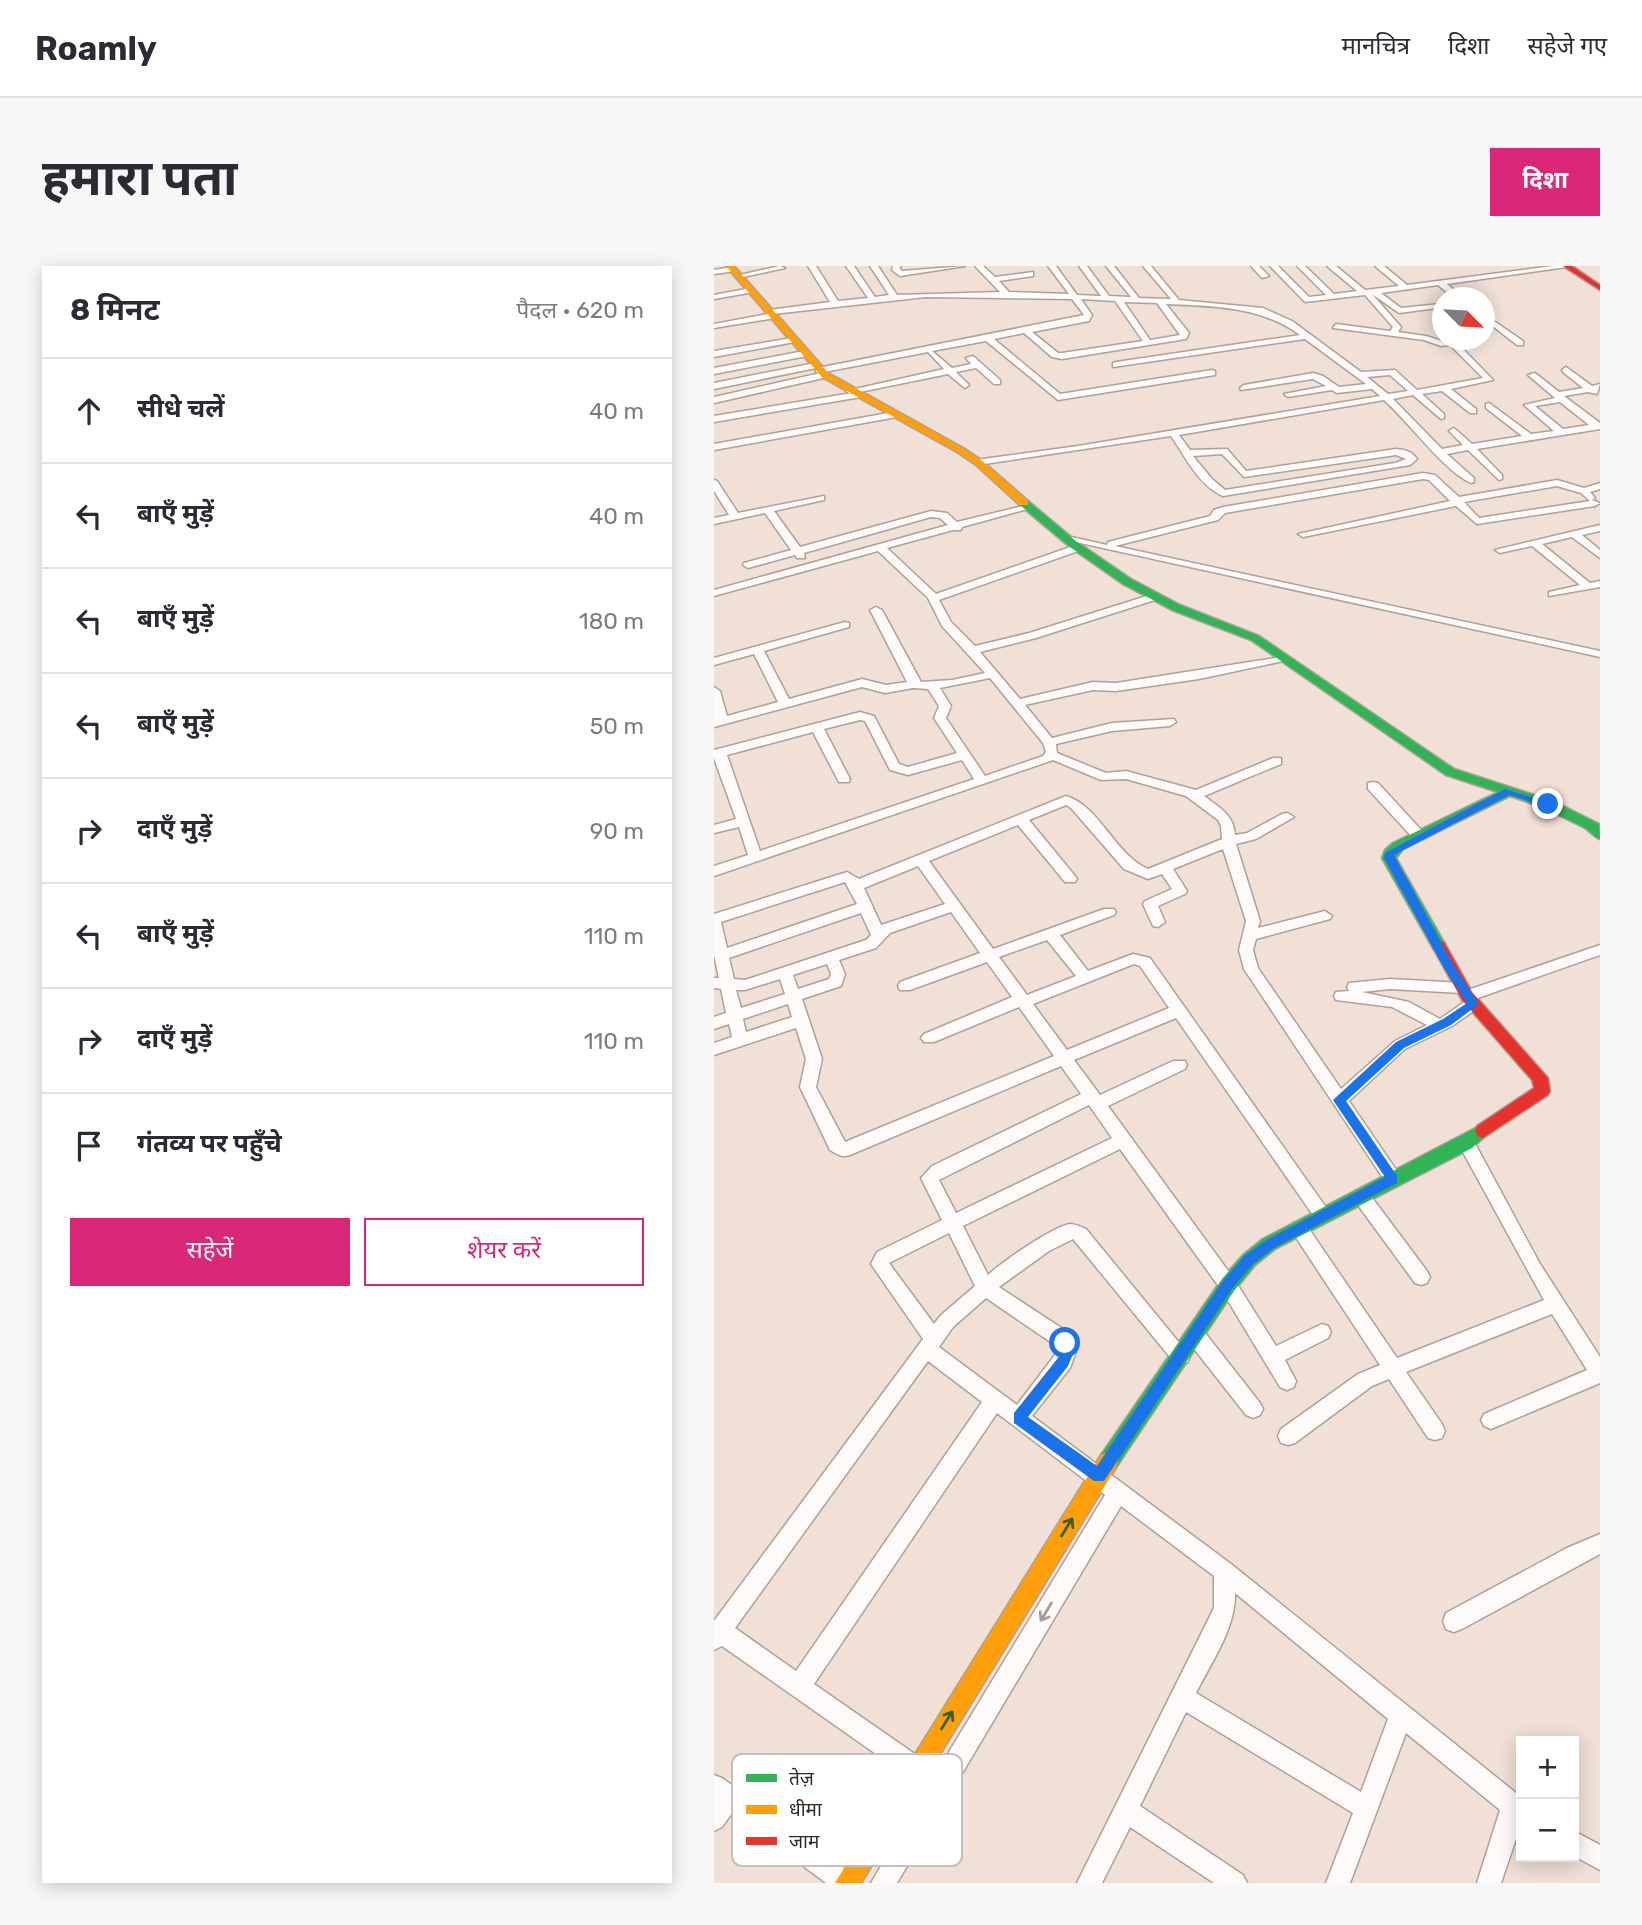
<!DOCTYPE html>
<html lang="hi">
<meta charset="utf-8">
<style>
body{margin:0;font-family:Rubik,"Noto Sans Devanagari",sans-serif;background:#f7f7f7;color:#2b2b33}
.controls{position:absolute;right:21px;bottom:21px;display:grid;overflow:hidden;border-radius:0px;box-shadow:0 4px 18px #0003}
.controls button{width:63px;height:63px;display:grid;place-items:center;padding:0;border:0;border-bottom:2px solid #e1e1e2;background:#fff;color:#2b2b33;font:35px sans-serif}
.compass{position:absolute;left:718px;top:21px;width:63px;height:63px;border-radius:50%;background:#fff;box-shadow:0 4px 18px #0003;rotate:114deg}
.stop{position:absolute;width:21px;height:21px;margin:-16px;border:5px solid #1a73e8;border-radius:50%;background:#fff}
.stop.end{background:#1a73e8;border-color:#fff;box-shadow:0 2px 7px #0008}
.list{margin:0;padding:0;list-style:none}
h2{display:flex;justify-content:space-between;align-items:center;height:91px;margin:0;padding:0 28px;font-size:30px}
h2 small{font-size:23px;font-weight:400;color:#7c7c81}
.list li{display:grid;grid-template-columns:46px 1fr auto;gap:21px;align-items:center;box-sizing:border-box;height:105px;padding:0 28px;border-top:2px solid #e1e1e2}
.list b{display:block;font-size:26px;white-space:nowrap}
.list em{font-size:23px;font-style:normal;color:#7c7c81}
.actions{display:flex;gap:14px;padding:21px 28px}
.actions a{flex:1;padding:16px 0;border:2px solid #db2777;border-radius:0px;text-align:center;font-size:24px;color:#db2777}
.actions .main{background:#db2777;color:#fff}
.icon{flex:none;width:38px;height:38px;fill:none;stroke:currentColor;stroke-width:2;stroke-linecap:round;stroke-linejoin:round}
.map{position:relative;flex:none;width:886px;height:1617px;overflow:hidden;border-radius:0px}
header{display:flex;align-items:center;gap:42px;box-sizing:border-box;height:98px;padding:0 35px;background:#fff;border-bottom:2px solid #e1e1e2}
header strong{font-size:33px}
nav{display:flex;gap:38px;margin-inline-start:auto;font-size:24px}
.intro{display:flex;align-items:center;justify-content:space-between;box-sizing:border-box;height:168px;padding:0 42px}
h1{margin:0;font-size:49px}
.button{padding:18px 32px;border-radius:0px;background:#db2777;color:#fff;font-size:24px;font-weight:700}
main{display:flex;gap:42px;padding:0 42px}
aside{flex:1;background:#fff;border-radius:0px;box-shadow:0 4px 18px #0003}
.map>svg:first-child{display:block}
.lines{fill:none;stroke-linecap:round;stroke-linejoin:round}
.street-casing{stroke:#ada198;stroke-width:3}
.fast-casing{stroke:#ada198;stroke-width:3}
.slow-casing{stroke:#ada198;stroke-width:3}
.jam-casing{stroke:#ada198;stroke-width:3}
.street{fill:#fdfaf9;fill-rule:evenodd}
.fast{fill:#30b455;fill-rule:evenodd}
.slow{fill:#ff9f0a;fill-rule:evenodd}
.jam{fill:#e5322d;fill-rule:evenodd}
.oneway{stroke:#336136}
.oneway2{stroke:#a39c98}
.route{fill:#1a73e8}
.key{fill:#fff;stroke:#c2bfbd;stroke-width:2}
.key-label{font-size:19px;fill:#352a22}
</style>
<header>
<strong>Roamly</strong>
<nav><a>मानचित्र</a><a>दिशा</a><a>सहेजे गए</a></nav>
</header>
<div class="intro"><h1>हमारा पता</h1><a class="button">दिशा</a></div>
<main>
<aside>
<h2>8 मिनट<small>पैदल · 620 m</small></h2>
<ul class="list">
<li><svg class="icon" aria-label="ahead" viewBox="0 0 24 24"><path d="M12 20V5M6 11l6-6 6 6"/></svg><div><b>सीधे चलें</b></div><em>40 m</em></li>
<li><svg class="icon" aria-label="left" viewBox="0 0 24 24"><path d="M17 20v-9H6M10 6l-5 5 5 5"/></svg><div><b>बाएँ मुड़ें</b></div><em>40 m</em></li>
<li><svg class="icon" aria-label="left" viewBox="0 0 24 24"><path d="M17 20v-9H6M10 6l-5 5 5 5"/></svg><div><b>बाएँ मुड़ें</b></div><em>180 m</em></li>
<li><svg class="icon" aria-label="left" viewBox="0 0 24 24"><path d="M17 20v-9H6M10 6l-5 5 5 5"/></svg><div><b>बाएँ मुड़ें</b></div><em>50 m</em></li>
<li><svg class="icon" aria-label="right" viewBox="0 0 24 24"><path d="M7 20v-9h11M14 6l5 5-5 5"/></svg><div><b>दाएँ मुड़ें</b></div><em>90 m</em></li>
<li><svg class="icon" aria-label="left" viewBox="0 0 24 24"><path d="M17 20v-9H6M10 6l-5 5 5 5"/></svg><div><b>बाएँ मुड़ें</b></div><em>110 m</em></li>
<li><svg class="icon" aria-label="right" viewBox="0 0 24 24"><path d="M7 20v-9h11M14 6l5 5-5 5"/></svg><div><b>दाएँ मुड़ें</b></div><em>110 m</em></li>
<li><svg class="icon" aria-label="arrive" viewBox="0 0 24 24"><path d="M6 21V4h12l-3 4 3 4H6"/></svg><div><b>गंतव्य पर पहुँचे</b></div></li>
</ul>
<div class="actions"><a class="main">सहेजें</a><a>शेयर करें</a></div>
</aside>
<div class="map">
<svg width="886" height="1617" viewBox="0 0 886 1617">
<rect width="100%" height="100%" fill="#f0e0d5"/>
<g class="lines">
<defs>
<path id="street" d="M66 0 71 2 25 12 21 10Z
M94 0H102L124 35 154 32 132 0H140L161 31 175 29 156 0H164L183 29 286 26 261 0H269L281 11 319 6V10L285 15 295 26 355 28 334 0H342L363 29 387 30 365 0H373L395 30 417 31 392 0H400L425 32 457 33 429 0H437L465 34 549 42 578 55 647 106 681 104 703 124 769 112 736 79 727 80 710 74 619 62 622 58 676 65 679 61 651 29 591 36 556 0H564L595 31 612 29 583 0H591L620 28 643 25 613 0H622L651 24 685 20 661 0H670L693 19 839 0H860L733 18 749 32H740L724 19 667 27 687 42 726 38 723 42 685 47 658 28 687 61 684 66 712 70 728 75 765 74 744 78 779 114 737 123 762 143V147H756L728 125 708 128 730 148V152L727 153 699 129 679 133 728 183 749 179 735 165 740 162 758 178 808 170 772 142V138L775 137 817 168 840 165 810 139 841 132 814 109 821 107 845 126 869 122 849 106 848 104 852 101 878 120 886 118 883 128 874 126 850 130 886 157V163L763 183 788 209V213L785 214 754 184 733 188 760 212V216L757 217C729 204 695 156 670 134L465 169 476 184 513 183 532 205 682 183C692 184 697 185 703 193L696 199 509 230C485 220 471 190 457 170L264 199 259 196 261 194 364 180 666 130 658 123 623 127 618 124 574 131 570 128 612 120 599 113 527 124 526 122 530 119 599 107 609 110 625 121 652 118 591 73 399 101V97L402 96 586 69C547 40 498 40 452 38L475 67 472 73 348 93 338 91 310 67 280 73 346 128 498 104 501 105V109L344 134 272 75 218 85 238 102 257 98 252 92 259 90 286 114V118H280L262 102 242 106 255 119 251 122 234 108 136 128 132 125 230 103 214 86 105 107 102 106V102L0 123V117L101 97 104 98V102L370 49 358 33 212 31 59 48 61 52 0 62V58L54 48 51 46 55 44 116 36ZM367 33 401 35 429 75 348 87H344L318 66 375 55 378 49ZM410 36 443 37 466 69 436 74ZM676 109 694 125 674 128 653 111ZM846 136 875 159 849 163 821 140ZM508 188 530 211 682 189 692 193 681 197 511 224 498 213 479 190Z
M179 0H187L185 2 188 5 251 0 186 10 178 4Z
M537 0H545L555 10 548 12Z
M19 1 22 5 0 8V4Z
M37 22 40 26 0 33V29Z
M771 49 809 75V79H803L771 54Z
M78 72H81V76L0 91V85Z
M90 85 94 88 93 90 0 108V102Z
M111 106 115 109 114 111 0 137V131Z
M144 126 147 127V131L0 156V150Z
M180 146 185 149 183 151 0 184V178Z
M709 207 721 209 745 231 843 214 870 222 886 217V223L876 226 881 232 878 234 886 237 881 240 763 258 742 240 589 271 584 268 736 235 715 214 709 213 511 247 504 254 401 280 886 385V391L348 273 353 270 393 279 394 276 496 250 500 244 509 241ZM843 220 867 227 876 235 765 252 750 236Z
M0 214 3 215 24 247 110 230V234L60 245 86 281 217 245 233 247 243 256 317 238V242L248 261 247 264H239L173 282 222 328 359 280H367V284L225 334 237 356 261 380 315 367 436 329H444V333L322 372 266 386 306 433 379 416 402 417 574 390V394L485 413 402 425 379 424 311 439 338 472 398 457 460 453 462 456 456 460 398 465 342 478 343 487 392 507 412 505 482 524 559 492H567V498L490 530C505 541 520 549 521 569L533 567 568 548 573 547 580 551 542 573 522 578 546 655 544 662 611 645 618 650 616 653 542 673 539 684 544 702 627 823 681 775 713 759 678 741 622 734 620 730 622 726 635 725 633 721 635 717 676 713 748 717 753 718 754 724 886 679V689L761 733 767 738 764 742 738 760 691 783 635 835 685 908 687 913 685 918 679 920 673 918 530 703 525 684 532 655 509 583 459 603 473 625 471 628 444 640 451 656 444 661 439 660 429 638 431 635 458 623 448 608 434 613 410 603 357 542 352 539 315 554 361 610 363 613 361 616H351L304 559 215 595 279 683 390 643H400L402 646 400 649 346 669 374 705 419 688 436 692 618 950 615 955 609 957 603 955 462 752 360 794 386 829 459 795H471L473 799 471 803 394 840 520 1013 562 1080 608 1058 614 1060 617 1066 614 1072 571 1094 582 1115 580 1121 573 1124 566 1121 508 1025 406 883 249 960 274 1009C288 996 338 961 356 958 361 958 367 961 372 963L476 1090 474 1096 467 1099 460 1096 359 973 335 985 285 1021 352 1065 363 1083 356 1102 318 1150 517 1298 807 1531V1558L787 1617H763L786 1544 692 1467 636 1617H612L639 1547 472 1446 426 1540 529 1609 533 1617H500L416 1561 388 1617H363L500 1342V1310L407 1240 183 1617H157L216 1517 210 1519 202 1516 8 1380 0 1384V1355L209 1073 157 998 163 986 228 954 207 912 218 900 367 828 347 800 136 889C128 892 123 888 116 884L86 821 92 793 82 762 0 789V777L18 771 15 758 0 763V751L12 747 7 723 0 722V712H5L0 689V648L133 606 145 613 352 530C386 540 400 588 434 603L508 573 507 560 504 554 472 530 412 513 387 514 339 494 0 610V600L34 589 25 561 0 567V559L22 553 0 492V484L146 446 160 450 185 498 194 501 243 487 220 452 225 440 214 423 199 422 171 427 148 421 0 461V421L6 425 13 450 64 436 40 388 0 399V392L131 356 135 357V361L50 385 75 433 148 413 172 419 193 416 156 344 162 341 168 344 207 416 238 414 271 407 228 360 214 332 164 285 0 330V324L234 259 226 252 217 251 90 287 91 292H83L81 289 34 302 29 299 30 297 77 284 51 247 0 258V252L15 249 0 225ZM276 412 329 477 332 486 329 490 271 510 232 452 237 440 226 422ZM146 454 151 455 176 504 194 509 248 494 260 513 46 585 13 489 99 466 125 516H135L136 513 110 463ZM204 600 231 638 167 659 150 622ZM131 616 143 638 13 682 7 656ZM237 646 266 687 186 716 184 720 186 724H196L273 696 298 731 210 768 207 772 210 776H220L305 741 340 790 131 876 102 821 108 793 88 733 127 720 131 708 125 694 162 682 176 667ZM147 647 157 669 152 674 31 714 20 713 15 692ZM333 674 362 710 313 729 285 691ZM113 698 117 708 115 713 84 723 79 709ZM420 698 426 700 455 742 353 784 319 738ZM66 713 71 728 27 742 22 724H31ZM676 723 747 727 748 734 752 735 726 753 695 736 648 726ZM74 738 78 751 32 766 29 753ZM375 839 398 872 242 947 225 914ZM235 967 261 1020 227 1049 220 1058 175 997ZM272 1032 338 1077 344 1085 303 1139 225 1081 239 1061ZM214 1095 268 1136 82 1405 21 1362ZM283 1147 391 1229 221 1509 218 1500 100 1418ZM521 1327 674 1453 647 1526 482 1427C497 1397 522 1362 521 1327Z
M886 259V265L868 269 886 284V292L858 271 828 278 876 317 886 315V321L835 330V326L866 319 818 280 786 287 781 284Z
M659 516 664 517 710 567V573H700L654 523V517Z
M752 870 758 872 826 998 886 1091V1117L777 1163 770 1160 767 1154 770 1148 873 1104 838 1048 692 1106 728 1158 731 1165 728 1172 721 1174 714 1172 675 1113 658 1120 581 1177 574 1179 567 1177 564 1170 567 1163 644 1108 666 1099 579 967 576 962 579 957 585 955 591 957 683 1092 830 1034 744 877 746 872Z
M647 923 653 925 713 1005 716 1011 713 1017 707 1019 701 1017 641 935 639 930 641 925Z
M481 1061 488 1063 546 1137 549 1143 546 1149 539 1152 532 1149 474 1075 472 1069 474 1063Z
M886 1268V1288L748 1363 740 1366 732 1363 729 1355 732 1347 853 1282Z
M0 1509 8 1512 140 1609 144 1617H112L18 1547 8 1561 0 1565Z
M860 1565 886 1579V1604L860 1590Z"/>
<path id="fast" d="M306 235H314L363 276 417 313 466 339 545 370 740 503 839 535 885 558 886 573C879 571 876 564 869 561 845 549 822 538 796 530L689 583 682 592 732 680 725 685 720 684 668 592 671 584 679 577 784 526 732 509 537 374 458 344 409 318 356 281 306 239Z
M769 858 775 860 777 865 758 882 561 983 541 999 520 1025 401 1203 394 1206 387 1203 384 1196 387 1189 508 1013 529 989 549 973Z"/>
<path id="slow" d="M12 0H20L114 107 249 182 267 194 314 235V239H306L261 198 243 186 108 111Z
M394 1186 401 1189 404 1196 401 1203 147 1617H121L387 1189Z"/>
<path id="jam" d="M849 0H858L886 19V24Z
M725 675 730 676 758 726 834 812 836 825 834 829 769 872 763 870 761 865 763 860 820 822 818 814 748 734 718 680Z"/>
</defs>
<!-- street casing -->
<use href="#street" class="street-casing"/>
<!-- fast casing -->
<use href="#fast" class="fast-casing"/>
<!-- slow casing -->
<use href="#slow" class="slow-casing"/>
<!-- jam casing -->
<use href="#jam" class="jam-casing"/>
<!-- street -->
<use href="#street" class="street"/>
<!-- fast -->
<use href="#fast" class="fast"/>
<!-- slow -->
<use href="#slow" class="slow"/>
<!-- jam -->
<use href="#jam" class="jam"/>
</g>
<!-- one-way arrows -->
<defs><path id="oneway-shaft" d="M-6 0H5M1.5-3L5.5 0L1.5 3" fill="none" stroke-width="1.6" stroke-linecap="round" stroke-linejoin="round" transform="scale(1.75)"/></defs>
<g class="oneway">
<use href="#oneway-shaft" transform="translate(353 1261) rotate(-58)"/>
<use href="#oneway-shaft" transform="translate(233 1454) rotate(-58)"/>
</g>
<use class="oneway2" href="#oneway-shaft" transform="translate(332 1346) rotate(121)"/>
<!-- route -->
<path class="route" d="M791 523 839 538 834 541 795 529 680 589 740 700 765 738 737 759 690 782 632 835 683 910V917L560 982 539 998 518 1023 390 1215H380L300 1157V1147L344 1092 347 1084 344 1077 346 1073H355L361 1083 354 1100 314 1151 383 1200 509 1015 530 990 551 975 671 911 619 834 682 776 729 753 753 737 730 702 670 592 671 587Z"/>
<!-- legend -->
<rect x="18" y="1488" width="230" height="112" rx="10" class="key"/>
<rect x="32" y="1508" width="31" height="8" fill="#30b455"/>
<rect x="32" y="1539" width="31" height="9" fill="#ff9f0a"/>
<rect x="32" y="1571" width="31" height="8" fill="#e5322d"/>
<g class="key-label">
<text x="75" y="1519">तेज़</text>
<text x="75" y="1550">धीमा</text>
<text x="75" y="1582">जाम</text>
</g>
</svg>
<div class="controls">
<button>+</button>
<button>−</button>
</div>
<svg class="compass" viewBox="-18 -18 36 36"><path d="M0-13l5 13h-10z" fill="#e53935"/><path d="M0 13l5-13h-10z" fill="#7c7c81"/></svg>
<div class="stop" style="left:351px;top:1077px"></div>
<div class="stop end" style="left:834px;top:538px"></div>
</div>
</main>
